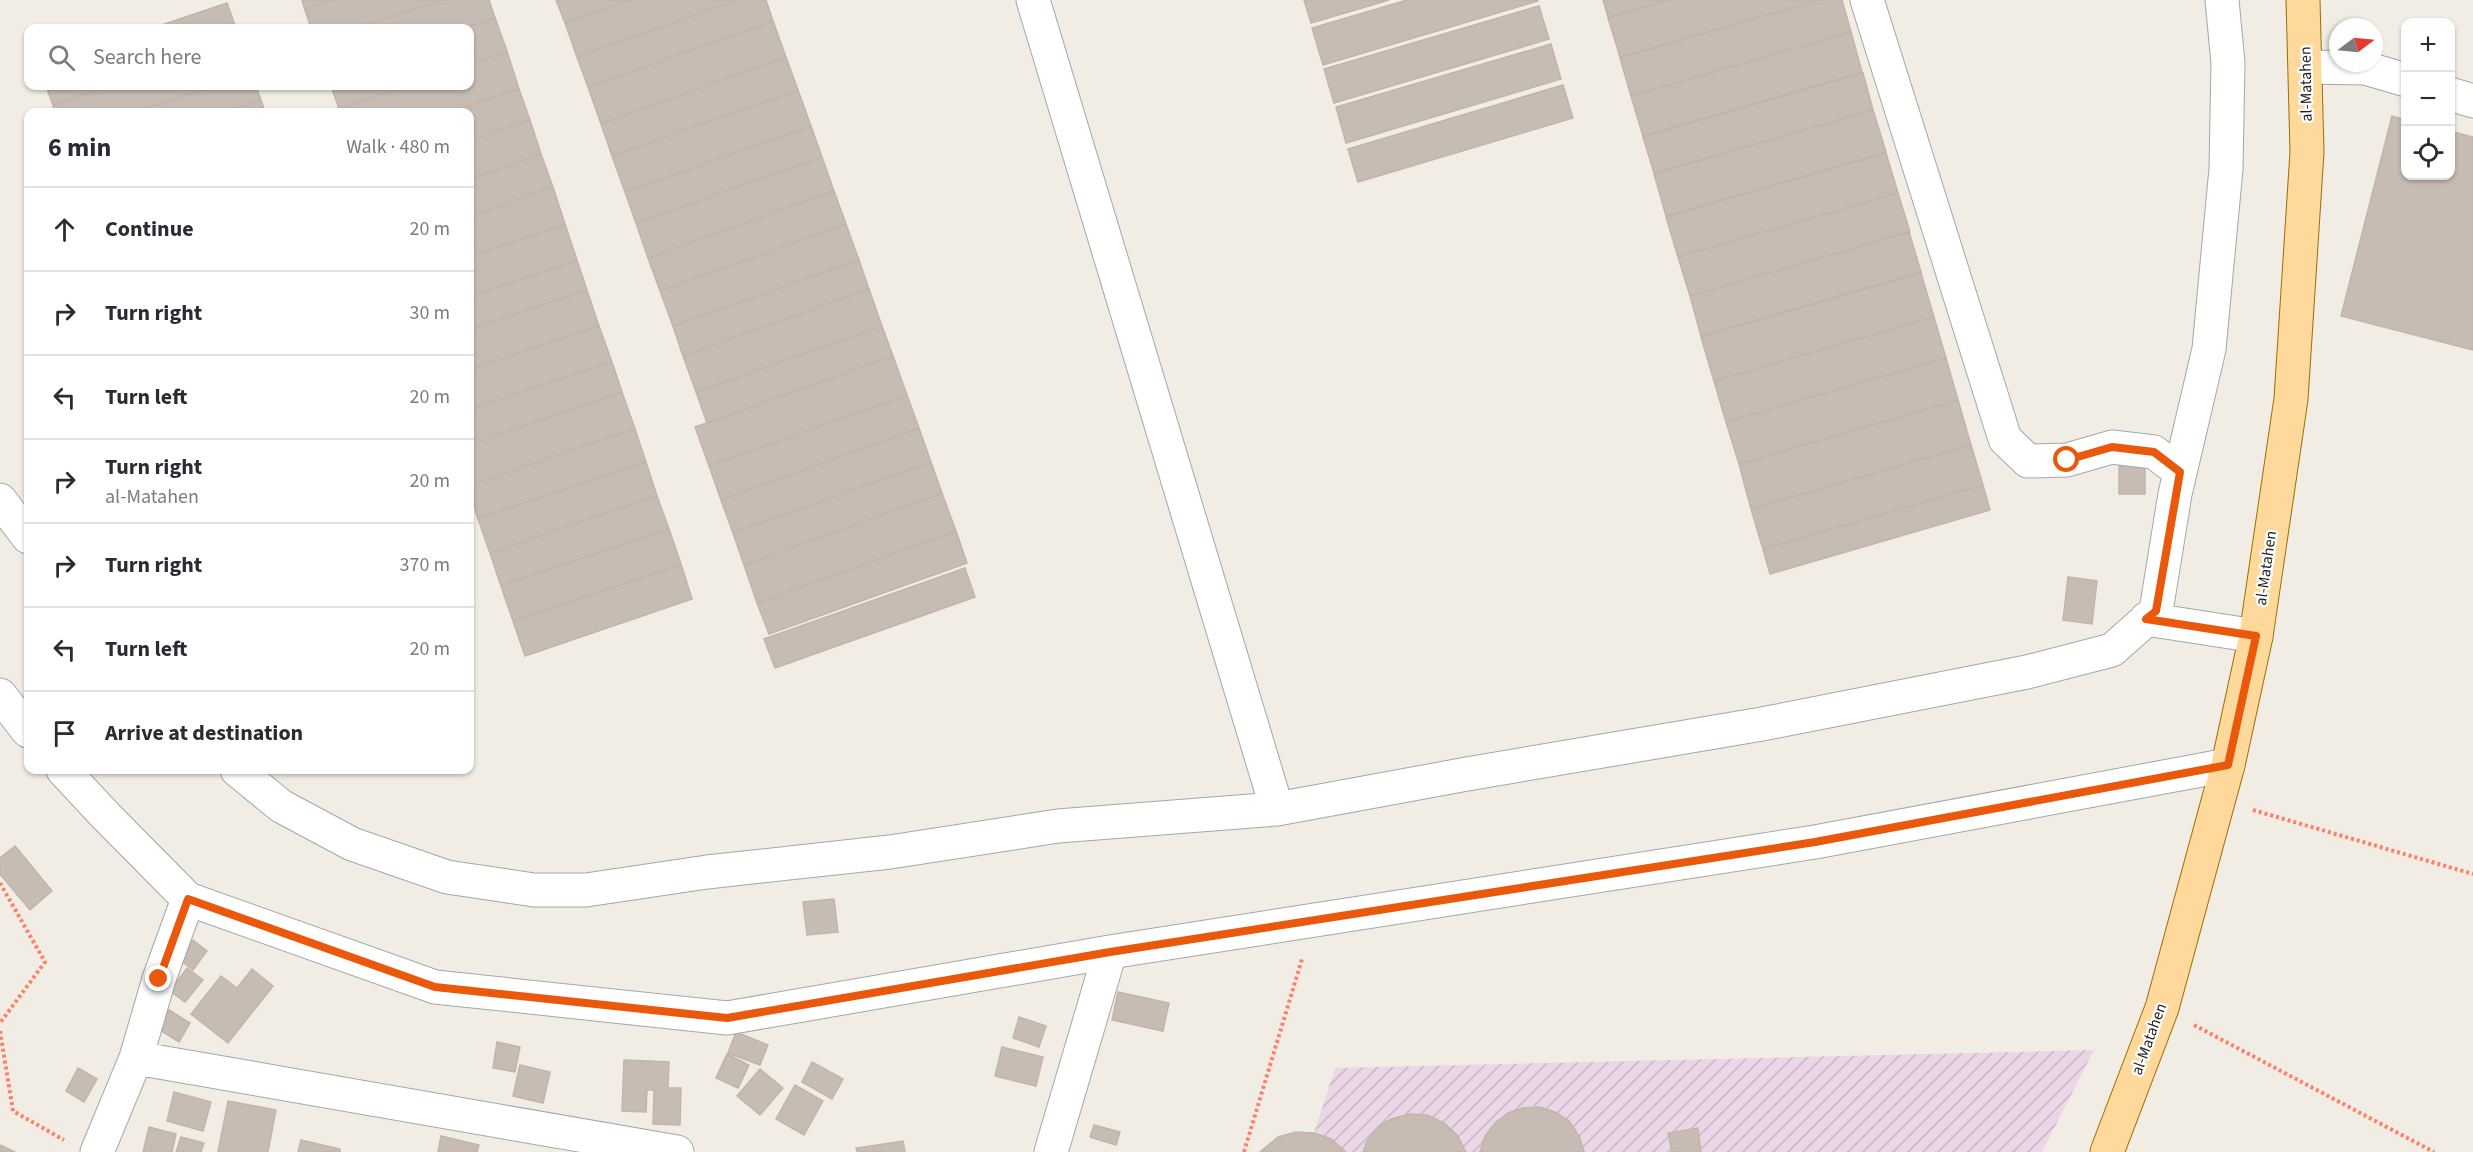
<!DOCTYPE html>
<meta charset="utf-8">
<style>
body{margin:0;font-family:"Source Sans 3",sans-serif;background:#f2f2f3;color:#2b2b33}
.controls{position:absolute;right:18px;top:18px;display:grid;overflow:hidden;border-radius:12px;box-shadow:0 2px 4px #0004}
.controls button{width:54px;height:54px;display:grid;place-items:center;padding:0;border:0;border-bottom:2px solid #e1e1e2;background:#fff;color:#2b2b33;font:30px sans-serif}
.compass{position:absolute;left:2329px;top:18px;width:54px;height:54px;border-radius:50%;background:#fff;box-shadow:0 2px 4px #0004;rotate:74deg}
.stop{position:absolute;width:18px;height:18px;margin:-14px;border:4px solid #ea580c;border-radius:50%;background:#fff}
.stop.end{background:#ea580c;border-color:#fff;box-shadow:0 2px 6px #0008}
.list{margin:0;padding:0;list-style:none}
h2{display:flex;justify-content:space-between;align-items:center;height:78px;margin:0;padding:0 24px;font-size:26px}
h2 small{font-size:20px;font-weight:400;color:#7c7c81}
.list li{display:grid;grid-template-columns:39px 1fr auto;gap:18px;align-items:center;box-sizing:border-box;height:84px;padding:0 24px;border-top:2px solid #e1e1e2}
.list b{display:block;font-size:22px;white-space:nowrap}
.list p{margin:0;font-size:20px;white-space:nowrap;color:#7c7c81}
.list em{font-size:20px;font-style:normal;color:#7c7c81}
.icon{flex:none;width:33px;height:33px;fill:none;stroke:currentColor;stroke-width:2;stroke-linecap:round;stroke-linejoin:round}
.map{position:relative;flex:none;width:2473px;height:1152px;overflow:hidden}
.search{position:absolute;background:#fff;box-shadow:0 2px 4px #0004;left:24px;top:24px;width:450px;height:66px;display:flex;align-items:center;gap:15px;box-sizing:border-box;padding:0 21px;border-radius:12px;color:#7c7c81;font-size:22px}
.panel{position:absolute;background:#fff;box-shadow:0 2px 4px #0004;left:24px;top:108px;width:450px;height:666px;border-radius:12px}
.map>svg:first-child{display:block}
.industrial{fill:url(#industrial-furrows)}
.building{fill:#c6bcb4;stroke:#c4b4a6;stroke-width:1.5}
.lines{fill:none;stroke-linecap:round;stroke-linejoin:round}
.minor-casing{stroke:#a6a6a6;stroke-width:35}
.major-casing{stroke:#9b6e00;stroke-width:35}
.path{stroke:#ff7e68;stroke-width:4;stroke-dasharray:3 3;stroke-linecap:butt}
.minor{stroke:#fff;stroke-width:33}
.major{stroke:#ffd99c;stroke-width:33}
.route{stroke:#ea580c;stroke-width:8}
.labels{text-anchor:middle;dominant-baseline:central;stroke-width:4.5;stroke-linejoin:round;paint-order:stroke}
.street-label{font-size:16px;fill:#1f1f1f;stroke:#fff}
</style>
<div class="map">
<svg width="2473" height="1152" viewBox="0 0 2473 1152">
<defs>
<pattern id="industrial-furrows" width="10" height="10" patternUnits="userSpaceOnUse" patternTransform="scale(1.5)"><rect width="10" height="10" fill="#ead6e6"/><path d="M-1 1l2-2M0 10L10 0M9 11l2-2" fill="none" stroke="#c8b7c5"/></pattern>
</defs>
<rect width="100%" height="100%" fill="#f1ede5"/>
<!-- industrial -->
<path class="industrial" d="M2094 1050 2042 1152H1308L1335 1068Z"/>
<!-- building -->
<path class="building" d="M302 0H333L305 10Z
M333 0H442L358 28H311L305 10Z
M442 0H489L495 18 464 28H358Z
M556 0H630L565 23Z
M630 0H737L577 57 565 23Z
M737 0H766L773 21 588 87 577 57Z
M1304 0H1389L1311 23Z
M1407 0H1537L1538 1 1323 65 1312 28Z
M1603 0H1667L1608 17Z
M1669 0H1818L1620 57 1608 18Z
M1818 0H1842L1851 32 1631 96 1620 58Z
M227 3 236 28H153Z
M1539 6 1549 39 1334 103 1324 69Z
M495 18 507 51 470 64V28H464Z
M773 21 786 57 601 124 588 87Z
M1851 32 1862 72 1643 136 1631 96Z
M1551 44 1561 79 1346 143 1336 107Z
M507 51 519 89 451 112H340L339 109 407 86H470V64Z
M786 57 798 90 612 156 601 124Z
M1863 73 1873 110 1654 173 1643 137Z
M1563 85 1573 118 1358 182 1348 149Z
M46 86H109L53 105Z
M109 86H214L136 112H55L53 105Z
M214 86H256L261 100 225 112H136Z
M331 86H407L339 109Z
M519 89 530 120 470 141V112H451Z
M798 90 811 126 625 192 612 156Z
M261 100 265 112H225Z
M1873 110 1886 152 1666 216 1654 174Z
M2392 116 2406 120V176H2450V131L2473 137V350L2341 316Z
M530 120 541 154 470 179V141Z
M811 126 822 157 636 223 625 192Z
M1886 153 1898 193 1678 257 1666 217Z
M541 154 553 187 470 216V179Z
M822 157 834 191 648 258 636 223Z
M553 187 565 224 470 256V216Z
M834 191 846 224 660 291 648 258Z
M1898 193 1910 232 1690 296 1678 257Z
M565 224 577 260 470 296V256Z
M846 224 859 260 673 326 660 291Z
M1909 232 1921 272 1701 336 1690 296Z
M577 260 587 290 470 330V296Z
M859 260 869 289 683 356 673 326Z
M1921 273 1934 317 1714 381 1701 337Z
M869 289 882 326 696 392 683 356Z
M587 290 599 326 470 370V330Z
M1934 317 1946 358 1726 422 1714 381Z
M599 326 612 362 470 410V370Z
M882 326 893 356 707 423 696 392Z
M893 356 907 395 709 466 695 427Z
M1946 358 1958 400 1739 464 1726 422Z
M612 362 622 392 470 445V410Z
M622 392 635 429 470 485V445Z
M907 395 919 428 721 500 709 466Z
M1958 400 1971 445 1751 509 1739 464Z
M919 428 931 462 733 533 721 500Z
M635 429 646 462 478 519 470 494V485Z
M1971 445 1983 485 1763 549 1751 509Z
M2119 458H2145V494H2119Z
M646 462 657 496 490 553 478 519Z
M931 462 942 493 744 565 733 533Z
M1983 485 1990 510 1770 574 1763 549Z
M942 493 956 531 757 603 744 565Z
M657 496 669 529 501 586 490 553Z
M669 529 681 564 513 621 501 586Z
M956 531 967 563 769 634 757 603Z
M681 564 692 599 525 656 513 621Z
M965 568 975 597 775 668 764 639Z
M2068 577 2097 581 2092 624 2063 620Z
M15 846 52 891 30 910 0 874V858Z
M834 899 838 932 807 935 803 902Z
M193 940 207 951 193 970 179 959Z
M187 968 203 980 185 1002 170 991Z
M252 969 273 986 228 1043 191 1014 221 976 237 988Z
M1118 992 1169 1003 1163 1031 1112 1020Z
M169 1010 190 1023 179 1042 158 1029Z
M1019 1017 1046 1026 1039 1047 1013 1038Z
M736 1032 768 1045 760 1065 728 1053Z
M497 1042 520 1047 515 1072 493 1068Z
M1002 1047 1043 1057 1036 1086 995 1076Z
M727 1054 749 1065 738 1088 716 1078Z
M624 1060 669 1062 668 1088H681L680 1125 653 1124 654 1090H647L646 1112 622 1111Z
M812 1062 843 1079 832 1099 802 1082Z
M520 1065 550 1072 543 1103 513 1096Z
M78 1068 97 1079 84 1102 66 1091Z
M760 1069 783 1088 760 1115 737 1096Z
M795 1085 823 1101 804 1135 776 1119Z
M174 1092 211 1102 203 1131 167 1121Z
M228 1101 276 1110 268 1152H218Z
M1539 1107 1555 1112 1569 1121 1579 1136 1584 1152H1480L1485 1136 1495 1123 1508 1113 1523 1108Z
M1409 1114 1427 1115 1444 1123 1457 1135 1466 1152H1363L1367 1141 1377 1128 1391 1119Z
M1094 1125 1120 1132 1116 1145 1090 1137Z
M149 1127 176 1134 172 1152H143Z
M1698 1128 1701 1152H1672L1668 1133Z
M1296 1132 1314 1133 1331 1139 1346 1152H1260L1278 1137Z
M441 1136 479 1145 477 1152H438Z
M181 1137 204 1143 201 1152H176Z
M301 1140 340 1149V1152H298Z
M903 1141 905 1152H857L856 1148Z
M0 1145 15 1152H0Z"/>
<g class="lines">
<defs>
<path id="minor" d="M1033 0 1277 809
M1867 0 2005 439 2028 461 2067 460 2112 447 2154 452 2180 472
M2307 67 2365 68 2406 80
M2450 94 2473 101
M0 500 28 537
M2146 619 2256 636
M0 695 28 731
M63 770 105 815 188 899 435 987 727 1018 1110 952 1815 842 2228 765
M237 770 281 806 352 844 447 877 534 890H586L707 872 890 852 1058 826 1277 809 1467 774 1762 724 2027 672 2112 650 2156 611 2175 494 2209 349 2226 169 2228 63 2222 0
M136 1058 677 1152
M97 1152 136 1058 159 979 188 899
M1051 1152 1110 952"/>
<path id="major" d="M2107 1152 2162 1008 2228 765 2256 636 2291 399 2307 152 2303 0"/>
</defs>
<!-- minor casing -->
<use href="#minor" class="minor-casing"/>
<!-- major casing -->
<use href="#major" class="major-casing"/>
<!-- path -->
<path class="path" d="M2253 810 2473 874
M0 883 45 962 0 1023
M2194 1025 2434 1152
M0 1031 13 1111 64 1140
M1244 1152 1302 959"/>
<!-- minor -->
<use href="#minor" class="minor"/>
<!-- major -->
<use href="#major" class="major"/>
</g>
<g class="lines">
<!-- route -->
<path class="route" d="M159 979 188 899 435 987 727 1018 1110 952 1815 842 2228 765 2256 636 2146 619 2156 611 2180 472 2154 452 2112 447 2067 460"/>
</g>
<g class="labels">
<!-- street labels -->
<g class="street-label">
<text transform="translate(2306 84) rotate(-91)">al-Matahen</text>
<text transform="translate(2266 568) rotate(-82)">al-Matahen</text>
<text transform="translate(2149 1039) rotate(-70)">al-Matahen</text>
</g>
</g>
</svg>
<div class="controls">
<button>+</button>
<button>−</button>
<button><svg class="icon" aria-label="locate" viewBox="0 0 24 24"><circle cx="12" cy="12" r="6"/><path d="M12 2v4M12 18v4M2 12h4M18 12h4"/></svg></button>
</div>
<svg class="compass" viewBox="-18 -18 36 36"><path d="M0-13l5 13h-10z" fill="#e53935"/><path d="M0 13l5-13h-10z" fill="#7c7c81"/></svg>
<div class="stop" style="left:2067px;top:460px"></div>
<div class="stop end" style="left:159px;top:979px"></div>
<div class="search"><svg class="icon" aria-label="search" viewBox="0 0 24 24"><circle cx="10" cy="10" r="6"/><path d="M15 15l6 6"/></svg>Search here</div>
<section class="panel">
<h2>6 min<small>Walk · 480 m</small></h2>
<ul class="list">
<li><svg class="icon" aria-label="ahead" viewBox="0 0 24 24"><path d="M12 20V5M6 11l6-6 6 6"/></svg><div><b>Continue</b></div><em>20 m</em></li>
<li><svg class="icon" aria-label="right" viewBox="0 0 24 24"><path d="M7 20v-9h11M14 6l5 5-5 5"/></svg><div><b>Turn right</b></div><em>30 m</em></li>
<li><svg class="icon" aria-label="left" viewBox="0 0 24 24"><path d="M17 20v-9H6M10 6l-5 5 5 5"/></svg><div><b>Turn left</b></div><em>20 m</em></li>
<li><svg class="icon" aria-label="right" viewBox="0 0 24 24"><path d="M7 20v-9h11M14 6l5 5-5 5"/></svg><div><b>Turn right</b><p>al-Matahen</p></div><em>20 m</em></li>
<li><svg class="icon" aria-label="right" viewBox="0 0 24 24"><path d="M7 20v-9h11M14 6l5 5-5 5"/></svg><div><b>Turn right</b></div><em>370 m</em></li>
<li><svg class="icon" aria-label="left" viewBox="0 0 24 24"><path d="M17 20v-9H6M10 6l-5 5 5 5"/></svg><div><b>Turn left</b></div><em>20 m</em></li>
<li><svg class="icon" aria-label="arrive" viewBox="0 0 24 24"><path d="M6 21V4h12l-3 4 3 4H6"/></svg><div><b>Arrive at destination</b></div></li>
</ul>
</section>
</div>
